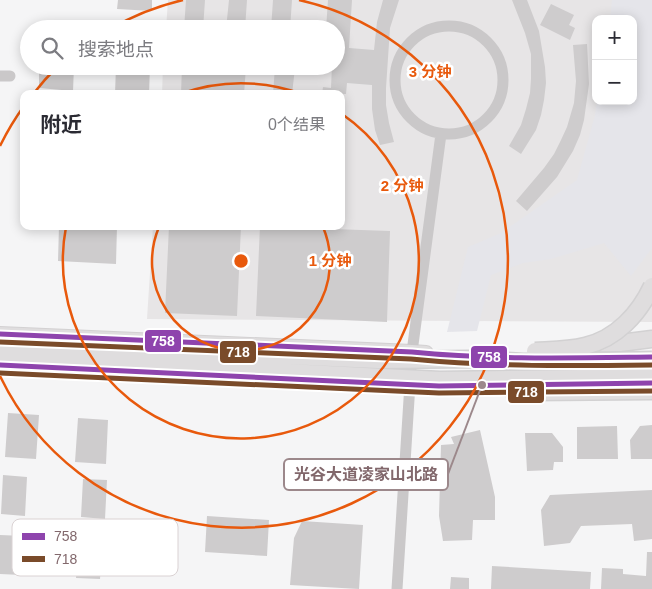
<!DOCTYPE html>
<html lang="zh">
<meta charset="utf-8">
<style>
body{margin:0;font-family:Arial,"Noto Sans SC",sans-serif;background:#f7f7f7;color:#2b2b33}
.controls{position:absolute;right:15px;top:15px;display:grid;overflow:hidden;border-radius:10px;box-shadow:0 2px 12px #0003}
.controls button{width:45px;height:45px;display:grid;place-items:center;padding:0;border:0;border-bottom:1px solid #e1e1e2;background:#fff;color:#2b2b33;font:25px sans-serif}
.list{margin:0;padding:0;list-style:none}
h2{display:flex;justify-content:space-between;align-items:center;height:65px;margin:0;padding:0 20px;font-size:21px}
h2 small{font-size:16px;font-weight:400;color:#7c7c81}
.icon{flex:none;width:28px;height:28px;fill:none;stroke:currentColor;stroke-width:2;stroke-linecap:round;stroke-linejoin:round}
.map{position:relative;flex:none;width:652px;height:589px;overflow:hidden}
.search{position:absolute;background:#fff;box-shadow:0 2px 12px #0003;left:20px;top:20px;width:325px;height:55px;display:flex;align-items:center;gap:12px;box-sizing:border-box;padding:0 18px;border-radius:28px;color:#7c7c81;font-size:19px}
.panel{position:absolute;background:#fff;box-shadow:0 2px 12px #0003;left:20px;top:90px;width:325px;height:140px;border-radius:10px}
.map>svg:first-child{display:block}
.built{fill:#e7e5e6;fill-rule:evenodd}
.green{fill:#e5e5ea}
.building{fill:#cecccd}
.lines{fill:none;stroke-linecap:round;stroke-linejoin:round}
.major-casing{stroke:#d3d1d2;stroke-width:16}
.highway-casing{stroke:#d2d1d2;stroke-width:19}
.minor{stroke:#cac8c9;stroke-width:11}
.major{stroke:#dfddde;stroke-width:14}
.highway{stroke:#dfddde;stroke-width:16}
.highway-bridge-casing{stroke:#d2d1d2;stroke-width:19;stroke-linecap:butt}
.highway-bridge{stroke:#dfddde;stroke-width:16}
.bus-1-casing{stroke:#fff;stroke-width:9}
.bus-2-casing{stroke:#fff;stroke-width:9}
.bus-1{stroke:#8e44ad;stroke-width:5}
.bus-2{stroke:#7a4b2a;stroke-width:5}
.ring{fill:none;stroke:#e8590c;stroke-width:2.5}
.key{fill:#fff;stroke:#dad2d3;stroke-width:1}
.key-label{font-size:14px;fill:#82686c}
.centre{fill:#e8590c;stroke:#fff;stroke-width:2.5}
.ring-label{font-size:15px;text-anchor:middle;font-weight:bold;fill:#e8590c;stroke:#fff;stroke-width:5;stroke-linejoin:round;paint-order:stroke}
.leader{fill:none;stroke:#9c888b;stroke-width:2}
.callout-dot{fill:#9c888b;stroke:#fff;stroke-width:2}
.callout{fill:#fff;stroke:#9c888b;stroke-width:2}
.callout-label{font-size:16px;text-anchor:middle;font-weight:bold;fill:#82686c}
.line-badge{stroke:#fff;stroke-width:2}
.badge-label{font-size:14px;text-anchor:middle;font-weight:bold;fill:#fff}
</style>
<div class="map">
<svg width="652" height="589" viewBox="0 0 652 589">
<rect width="100%" height="100%" fill="#f5f5f6"/>
<!-- built -->
<path class="built" d="M168 0H652V322L147 319 153 226H341V94H162L163 66H336V29H166ZM596 19H633V101H596Z"/>
<!-- green -->
<path class="green" d="M612 0H652V248L631 276 604 243 551 259 523 263 491 275 477 331 447 332 468 247 501 233 577 180 595 115 597 101H633V19H610Z"/>
<!-- building -->
<path class="building" d="M118 0H152V11L117 9Z
M186 0H205L203 29H184Z
M229 0H247L245 29H226Z
M273 0H292L290 29H271Z
M328 0H352L349 48 374 50 377 22 383 0H399L390 28 386 88V105L389 123 394 142 380 145 375 130 372 109V85L347 83 346 94H322L323 87 331 88 332 66H336V29H326Z
M512 0H527L539 31 545 67 546 83 544 100 541 115 536 130 521 154 509 146 521 125 526 109 530 93 531 79V54L525 33Z
M551 4 574 15 569 25 575 28 570 40 540 25Z
M587 44 589 84 584 120 580 135 573 151 557 177 527 211 516 201 544 168 554 154 561 140 567 127 574 103 576 81 573 45Z
M39 66H74L73 91 39 88Z
M116 66H150L149 94H115Z
M182 66 246 67 244 94H181Z
M275 67 295 68 292 94H273Z
M59 226H117L116 264 58 261Z
M169 226H241L237 316 165 313Z
M260 226H332V229L390 231 387 322 256 316Z
M8 413 39 415 36 459 5 457Z
M78 418 108 420 106 464 75 462Z
M652 425V459H631L630 440 640 426Z
M617 426 618 459H577V427Z
M480 430 495 497V520H473L472 540 443 541 439 516 441 445 454 444 451 437Z
M525 433H552L563 447V462H554L553 470 527 471Z
M3 475 27 477 25 516 1 514Z
M83 479 107 480 105 519 81 517Z
M652 490V539L634 541 632 524 581 526 570 543 544 546 541 510 550 495Z
M207 516 269 520 267 556 205 552Z
M302 521 363 525 359 589 290 585 294 538Z
M0 535 24 536 22 575 0 574Z
M79 539 103 540 100 579 76 578Z
M647 552H652V589H601L602 568 623 569V574L646 576Z
M492 566 591 572 590 589H491Z
M451 577 469 578V589H450Z"/>
<g class="lines">
<defs>
<path id="major" d="M0 334 412 352 426 353"/>
<path id="highway" d="M581 358 620 343 652 339
M492 385 530 392 652 391"/>
</defs>
<!-- major casing -->
<use href="#major" class="major-casing"/>
<!-- highway casing -->
<use href="#highway" class="highway-casing"/>
<!-- minor -->
<path class="minor" d="M395 80a54 54 0 1 1 108 0a54 54 0 1 1-108 0Z
M0 76H10
M397 589 412 352 441 134"/>
<!-- major -->
<use href="#major" class="major"/>
<!-- highway -->
<use href="#highway" class="highway"/>
<defs>
<path id="highway-bridge" d="M0 343 378 360 471 359 523 362 652 360
M535 351C552 350 569 350 585 346 616 339 639 314 652 286
M0 357 440 380 652 377"/>
</defs>
<!-- highway-bridge casing -->
<use href="#highway-bridge" class="highway-bridge-casing"/>
<!-- highway-bridge -->
<use href="#highway-bridge" class="highway-bridge"/>
<defs>
<path id="bus-1" d="M0 334 412 352C492 360 572 358 652 357
M0 365 439 386 652 383"/>
<path id="bus-2" d="M0 342 411 359C492 367 572 366 652 365
M0 373 439 393 652 391"/>
</defs>
<!-- bus-1 casing -->
<use href="#bus-1" class="bus-1-casing"/>
<!-- bus-2 casing -->
<use href="#bus-2" class="bus-2-casing"/>
<!-- bus-1 -->
<use href="#bus-1" class="bus-1"/>
<!-- bus-2 -->
<use href="#bus-2" class="bus-2"/>
</g>
<!-- distance rings -->
<g class="ring">
<path d="M323 227A89 89 0 1 1 159 227"/>
<path d="M180 94A178 178 0 0 1 302 94M342 114A178 178 0 1 1 66 227"/>
<path d="M0 146A267 267 0 0 1 24 106M34 93A267 267 0 0 1 57 67M110 29A267 267 0 0 1 183 0M299 0A267 267 0 1 1 0 376"/>
</g>
<!-- legend -->
<rect x="12" y="519" width="166" height="57" rx="8" class="key"/>
<rect x="22" y="533" width="23" height="7" fill="#8e44ad"/>
<rect x="22" y="556" width="23" height="6" fill="#7a4b2a"/>
<g class="key-label">
<text x="54" y="541">758</text>
<text x="54" y="564">718</text>
</g>
<circle cx="241" cy="261" r="8" class="centre"/>
<g class="ring-label">
<text x="430" y="77">3 分钟</text>
<text x="402" y="191">2 分钟</text>
<text x="330" y="266">1 分钟</text>
</g>
<!-- callouts -->
<path class="leader" d="M482 385L448 474"/>
<circle class="callout-dot" cx="482" cy="385" r="5"/>
<rect class="callout" x="284" y="459" width="164" height="31" rx="5"/>
<g class="callout-label">
<text x="366" y="480">光谷大道凌家山北路</text>
</g>
<g class="line-badge">
<rect x="144" y="329" width="38" height="24" rx="5" fill="#8e44ad"/>
<rect x="219" y="340" width="38" height="24" rx="5" fill="#7a4b2a"/>
<rect x="470" y="345" width="38" height="24" rx="5" fill="#8e44ad"/>
<rect x="507" y="380" width="38" height="24" rx="5" fill="#7a4b2a"/>
</g>
<g class="badge-label">
<text x="163" y="346">758</text>
<text x="238" y="357">718</text>
<text x="489" y="362">758</text>
<text x="526" y="397">718</text>
</g>
</svg>
<div class="controls">
<button>+</button>
<button>−</button>
</div>
<div class="search"><svg class="icon" aria-label="search" viewBox="0 0 24 24"><circle cx="10" cy="10" r="6"/><path d="M15 15l6 6"/></svg>搜索地点</div>
<section class="panel">
<h2>附近<small>0个结果</small></h2>
<ul class="list">
</ul>
</section>
</div>
